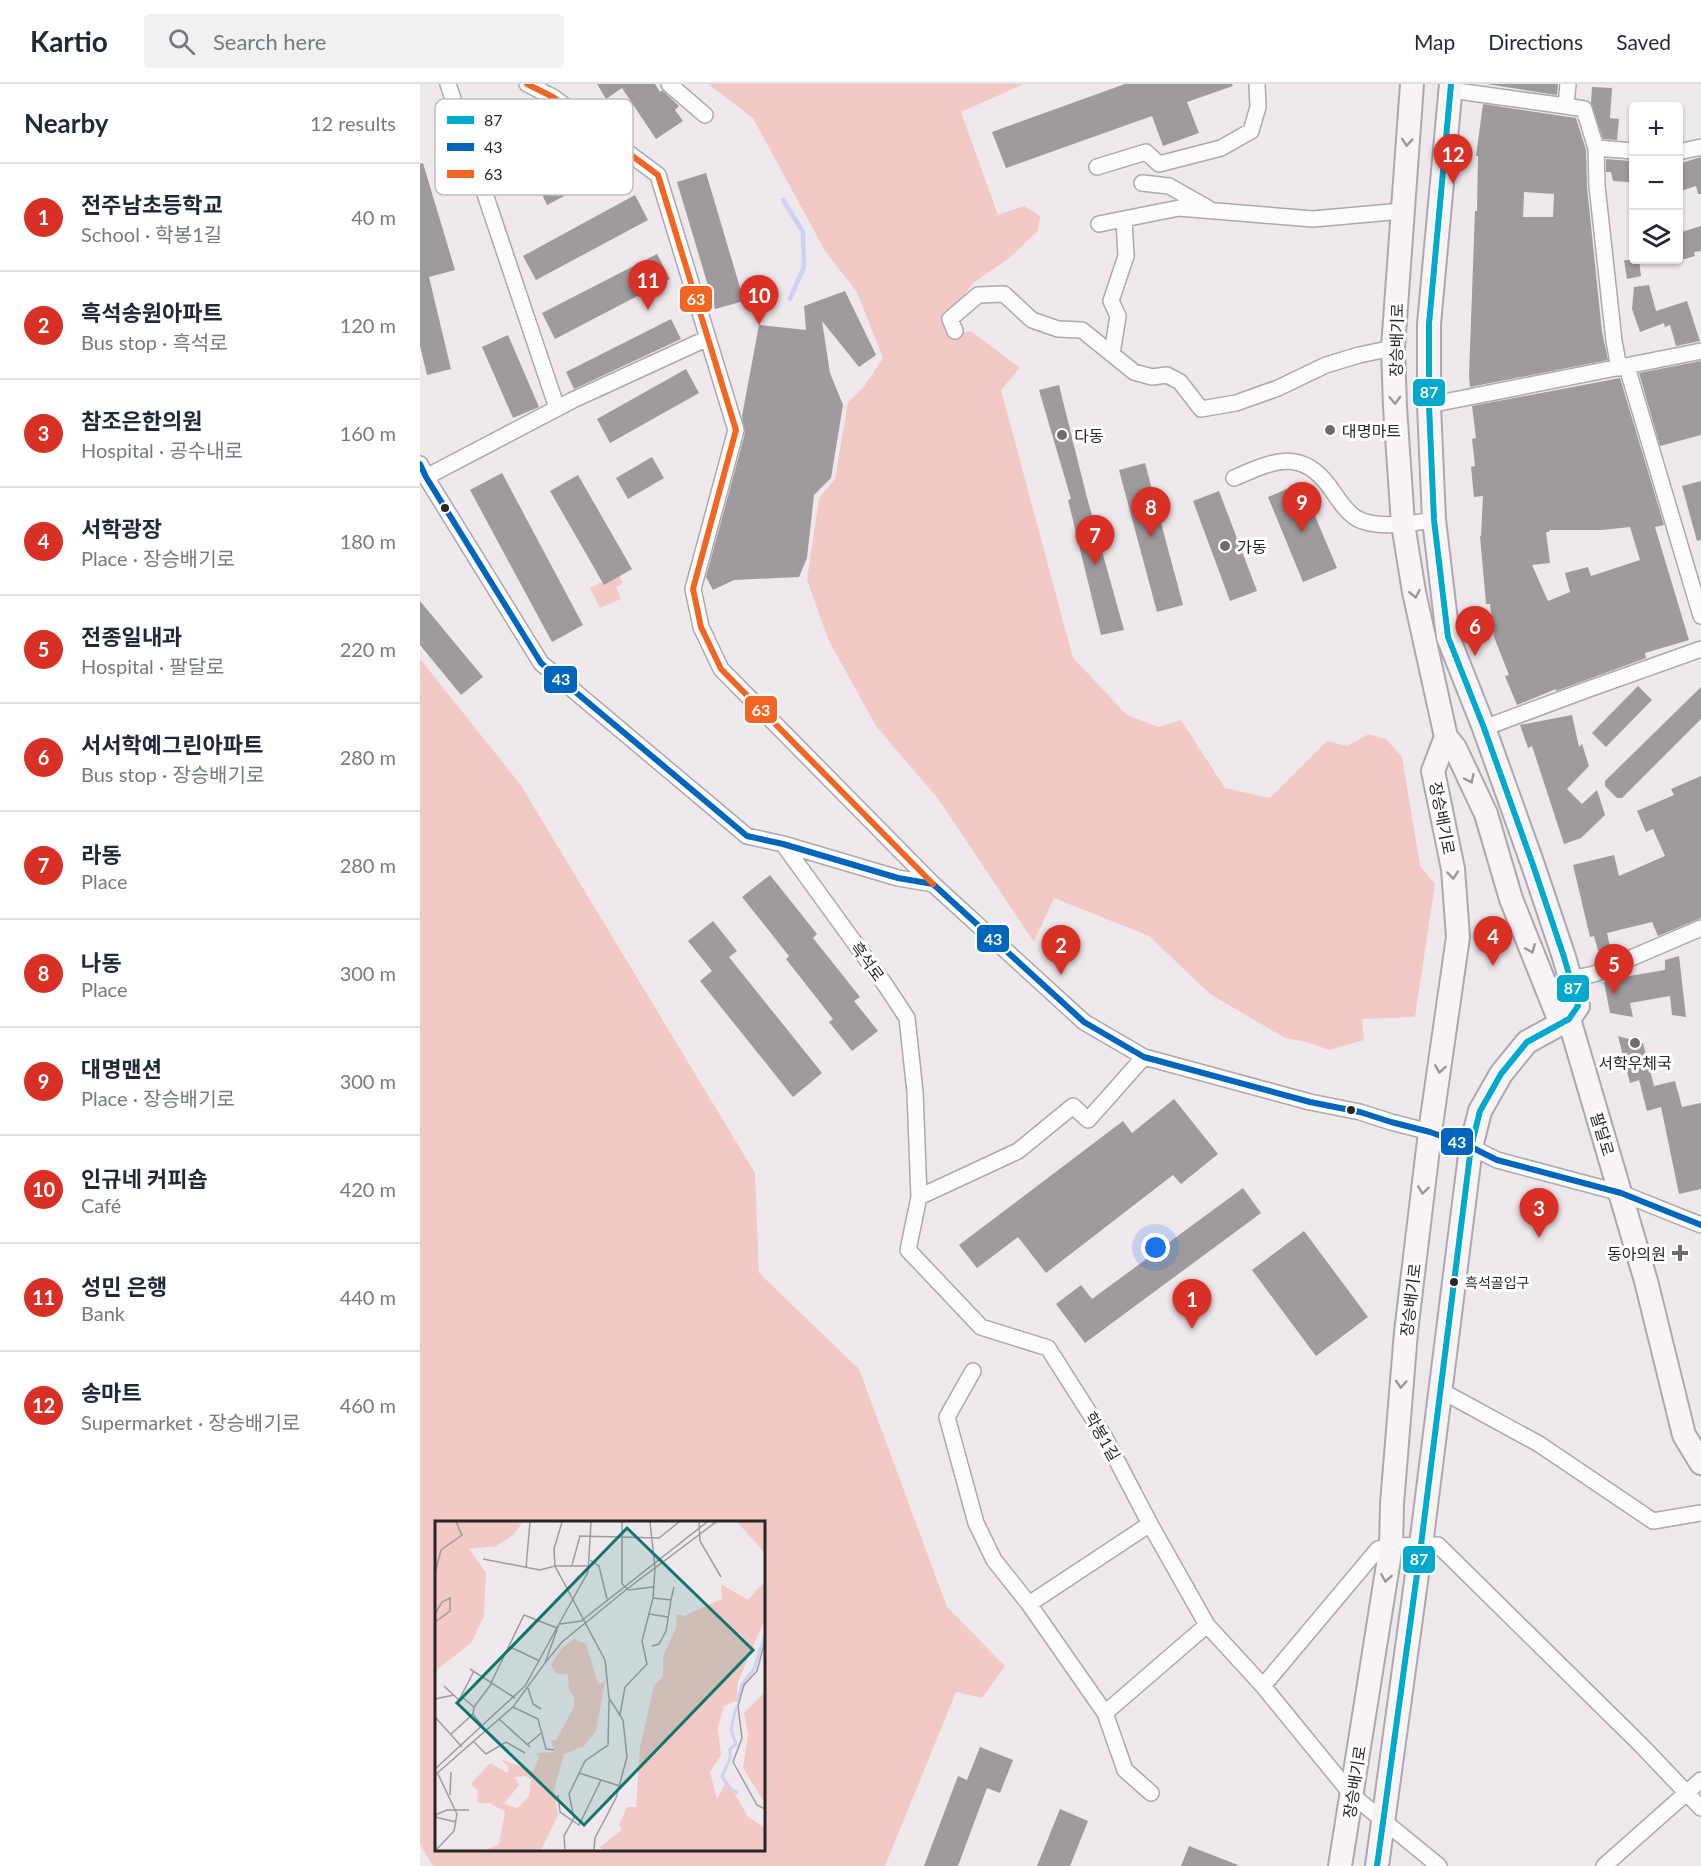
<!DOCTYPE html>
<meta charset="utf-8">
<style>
body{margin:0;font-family:Lato,"Noto Sans KR",sans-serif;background:#f2f2f3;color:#1f2937}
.controls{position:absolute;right:18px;top:18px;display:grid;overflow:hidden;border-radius:6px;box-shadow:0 2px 4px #0004}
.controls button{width:54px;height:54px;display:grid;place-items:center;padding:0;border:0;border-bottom:2px solid #e0e1e3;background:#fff;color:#1f2937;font:30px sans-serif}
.you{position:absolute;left:736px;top:1164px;width:21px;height:21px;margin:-15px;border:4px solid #fff;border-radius:50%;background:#1a73e8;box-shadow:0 0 0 9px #1a73e833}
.badge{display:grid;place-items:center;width:39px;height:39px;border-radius:50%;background:#d93025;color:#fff;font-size:20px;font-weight:700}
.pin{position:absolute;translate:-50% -50px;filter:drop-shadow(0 2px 3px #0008)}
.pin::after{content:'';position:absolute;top:32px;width:21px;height:18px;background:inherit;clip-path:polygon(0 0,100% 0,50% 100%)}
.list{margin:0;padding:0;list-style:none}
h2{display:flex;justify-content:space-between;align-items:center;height:78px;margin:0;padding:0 24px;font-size:26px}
h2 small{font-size:20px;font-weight:400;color:#747a83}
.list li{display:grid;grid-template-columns:39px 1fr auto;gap:18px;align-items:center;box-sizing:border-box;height:108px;padding:0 24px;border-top:2px solid #e0e1e3}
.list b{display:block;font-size:22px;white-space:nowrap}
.list p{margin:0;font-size:20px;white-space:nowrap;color:#747a83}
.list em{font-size:20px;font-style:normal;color:#747a83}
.icon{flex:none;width:33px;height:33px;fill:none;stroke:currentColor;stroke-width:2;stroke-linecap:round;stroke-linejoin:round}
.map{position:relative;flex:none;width:1281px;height:1782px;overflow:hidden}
header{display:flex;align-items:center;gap:36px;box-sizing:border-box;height:84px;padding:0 30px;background:#fff;border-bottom:2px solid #e0e1e3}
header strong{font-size:28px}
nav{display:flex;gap:33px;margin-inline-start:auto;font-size:21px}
.search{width:420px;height:54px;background:#f2f2f3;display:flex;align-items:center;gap:15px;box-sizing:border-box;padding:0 21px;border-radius:6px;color:#747a83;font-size:22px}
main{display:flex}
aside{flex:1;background:#fff}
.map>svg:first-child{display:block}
.green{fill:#f2c9c5;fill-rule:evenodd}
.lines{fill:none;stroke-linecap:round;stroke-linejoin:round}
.stream{stroke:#ccd2f5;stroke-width:4.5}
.building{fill:#9e9a9e;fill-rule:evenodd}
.street-casing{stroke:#aca8ac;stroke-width:18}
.secondary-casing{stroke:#aca8ac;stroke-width:26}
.street{stroke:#fdfcfc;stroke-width:15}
.secondary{stroke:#f8f3f6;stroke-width:22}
.bus-1-casing{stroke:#fff;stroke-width:10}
.bus-2-casing{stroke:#fff;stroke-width:10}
.bus-3-casing{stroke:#fff;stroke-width:10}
.bus-1{stroke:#00a9ce;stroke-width:6}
.bus-2{stroke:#0065bd;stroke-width:6}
.bus-3{stroke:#f26522;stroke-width:6}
.oneway{stroke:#9b969a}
.poi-dot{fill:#6f6a6e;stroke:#fff;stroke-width:2}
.bus-dot{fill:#2a2529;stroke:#fff;stroke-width:2}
.labels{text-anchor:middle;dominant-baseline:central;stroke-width:6;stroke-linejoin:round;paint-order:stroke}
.bus-label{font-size:14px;fill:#2a2529;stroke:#fff;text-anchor:start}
.street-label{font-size:16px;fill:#2a2529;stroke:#fff}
.poi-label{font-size:16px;fill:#2a2529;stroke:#fff;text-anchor:start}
.inset-river{fill:none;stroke:#ccd2f5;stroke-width:3}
.inset-road{fill:none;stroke:#a09b9f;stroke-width:1.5}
.view{fill:#0f766e;fill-opacity:0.15;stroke:#0f766e;stroke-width:3}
.inset-edge{fill:none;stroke:#2a2529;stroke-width:3}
.key{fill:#fff;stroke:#bfbebf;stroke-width:1.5}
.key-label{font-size:16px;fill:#2a2529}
.line-badge{stroke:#fff;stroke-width:2}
.badge-label{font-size:16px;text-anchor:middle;font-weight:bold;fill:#fff}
</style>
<header>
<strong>Kartio</strong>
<div class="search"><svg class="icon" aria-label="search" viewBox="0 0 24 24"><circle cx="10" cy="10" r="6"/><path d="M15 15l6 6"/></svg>Search here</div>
<nav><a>Map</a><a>Directions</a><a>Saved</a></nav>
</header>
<main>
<aside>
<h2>Nearby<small>12 results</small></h2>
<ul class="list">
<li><span class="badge">1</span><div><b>전주남초등학교</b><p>School · 학봉1길</p></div><em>40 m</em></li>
<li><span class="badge">2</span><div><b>흑석송원아파트</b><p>Bus stop · 흑석로</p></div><em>120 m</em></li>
<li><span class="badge">3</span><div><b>참조은한의원</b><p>Hospital · 공수내로</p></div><em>160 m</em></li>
<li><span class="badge">4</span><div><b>서학광장</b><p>Place · 장승배기로</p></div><em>180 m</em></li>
<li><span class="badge">5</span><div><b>전종일내과</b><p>Hospital · 팔달로</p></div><em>220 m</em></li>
<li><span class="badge">6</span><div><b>서서학예그린아파트</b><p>Bus stop · 장승배기로</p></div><em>280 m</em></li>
<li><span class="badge">7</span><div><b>라동</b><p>Place</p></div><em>280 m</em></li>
<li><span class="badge">8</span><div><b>나동</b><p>Place</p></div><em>300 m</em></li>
<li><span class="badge">9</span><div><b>대명맨션</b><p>Place · 장승배기로</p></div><em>300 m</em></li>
<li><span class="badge">10</span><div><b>인규네 커피숍</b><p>Café</p></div><em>420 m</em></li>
<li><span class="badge">11</span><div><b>성민 은행</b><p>Bank</p></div><em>440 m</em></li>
<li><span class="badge">12</span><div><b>송마트</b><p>Supermarket · 장승배기로</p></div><em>460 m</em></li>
</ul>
</aside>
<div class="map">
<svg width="1281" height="1782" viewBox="0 0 1281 1782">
<rect width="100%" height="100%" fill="#efe9ee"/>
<!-- green -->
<path class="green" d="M288 0H604L541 28 578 131 604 122 620 132 618 147 588 175 553 199 529 233 531 251 551 247 600 284 581 306 653 574 707 631 738 643 761 636 805 704 850 714 907 657 927 662 949 650 966 655 982 673 1000 782 1015 800 995 933 942 935 944 956 909 966 887 958 865 954 790 910 729 852 634 814 614 858 519 716 456 642 409 557 387 496 399 414 415 395 428 318 443 304 463 274 437 208 405 167 333 34Z
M199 490 203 499 196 503 201 515 180 524 170 504Z
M0 575 100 700 335 1089 339 1189 439 1285 527 1523 585 1582 562 1614 536 1608 465 1782H13L0 1760ZM344 1438V1766H16V1438Z"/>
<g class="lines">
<!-- stream -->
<path class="stream" d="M363 116 383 148 384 183 370 215"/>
</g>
<!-- building -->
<path class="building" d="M177 0H235L240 8 242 6 259 22 255 26 263 37 236 55 202 4 186 15Z
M705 0H812L813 2 767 18 779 49 743 62 732 32 586 84 572 48Z
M1066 0H1138L1137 11Z
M1172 3 1192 4 1190 34 1199 35 1197 56 1183 55 1171 19Z
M1063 20 1156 34 1166 66 1167 103 1182 248 1188 276 1050 303 1049 292 1055 127H1057L1058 72H1056ZM1104 108 1134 110 1133 133H1103Z
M175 72 185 91 127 121 118 102Z
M1281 73V110H1278L1276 102 1258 108V80Z
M1186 75 1211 77 1209 98 1193 97 1191 88H1186Z
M3 79 35 186 9 193 31 285 7 291 0 262V80Z
M286 89 324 217 295 225 257 98Z
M215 111 228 136 116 196 103 172Z
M1281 142V167L1274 168 1275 172 1258 177V149Z
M237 170 250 195 135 255 122 229Z
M1204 176H1219L1221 192 1207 195Z
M1229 201 1236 227 1267 217 1280 257 1256 262 1250 241 1245 243 1244 239 1220 248 1212 225 1214 203Z
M425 207 456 271 439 283 402 237 410 289 423 321 411 394 394 411 387 474 379 493 314 496 293 506 286 493 325 349 322 332 339 241 386 246 384 222Z
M251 235 261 255 154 305 146 288Z
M88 251 119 323 93 334 62 263Z
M1281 277V351L1240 362 1219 289Z
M266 285 279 309 190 359 177 335Z
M1200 294 1244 441 1235 443 1269 556 1225 569 1226 574 1136 607V605L1097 621 1085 592 1089 591 1074 553 1070 520H1066L1060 452H1061L1063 412 1054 413 1051 383 1055 382 1052 355 1056 354 1052 322ZM1210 443 1220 476 1171 492 1168 483 1145 489 1150 508 1128 517 1112 481 1130 479 1126 448H1129L1130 446H1183Z
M639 301 666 410 704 546 681 551 648 416 651 415 619 306Z
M232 373 244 394 208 415 196 394Z
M725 379 763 521 737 528 699 386Z
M82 389 163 541 132 558 50 406Z
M158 391 212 485 184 501 130 407Z
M1281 397V456L1277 457 1262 402Z
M881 399 917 484 883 498 848 413Z
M799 407 837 507 810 517 773 417Z
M0 517 63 593 41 611 0 561Z
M1218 602 1232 616 1186 663 1172 649Z
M1281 603V635L1202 714H1197L1185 702V697Z
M1152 631 1159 663 1162 660 1169 682 1147 705 1162 720 1177 706 1185 731 1161 754 1144 760 1112 662 1108 664 1100 641Z
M1281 692V834L1238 852 1232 838 1187 849 1192 872 1181 877 1174 852 1170 853 1153 781 1194 771 1199 792 1245 772 1233 745 1226 748 1217 727 1254 711 1251 705Z
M350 791 397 850 393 854 440 913 434 917 458 947 432 967 409 938 413 935 366 875 369 872 322 813Z
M293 837 317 867 309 873 402 989 373 1013 280 897 292 887 268 857Z
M1259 872 1266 933 1252 931 1250 912 1210 919 1213 933 1190 929 1184 898H1186L1185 896 1197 891 1198 894 1245 886V876Z
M1198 952 1223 959 1234 1002 1255 997 1262 1023 1281 1019V1105L1259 1110 1241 1023 1227 1027 1219 996 1210 999Z
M754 1015 798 1070 761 1100 753 1091 626 1189 598 1153 557 1184 539 1161 703 1037 712 1049Z
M823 1104 841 1129 665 1259 636 1220 661 1201 672 1215Z
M884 1147 948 1233 896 1272 832 1186Z
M560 1663 593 1676 580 1709 567 1704 538 1782H504L538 1692 547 1696Z
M640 1725 668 1737 650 1782H617Z
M769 1762 818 1781V1782H761Z"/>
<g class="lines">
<defs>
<path id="street" d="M28 0 137 324
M107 0 133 13 238 91 316 346 273 505 281 543 301 585 513 800
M249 0 285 31
M1030 6 1146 22 1148 0
M1146 22 1164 25 1176 64 1214 67
M1176 64 1177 102 1194 257 1199 284
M1258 68 1281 63
M677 83 726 68 739 80 801 64 831 47 838 23 837 0
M722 99 749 102 788 124
M679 140 759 124 893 135 982 127
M535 247 530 235 558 211 584 210 612 236 638 245 662 246 714 288 732 293 747 291 760 298 781 325 816 319 858 304 906 281 939 271 973 264
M692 270 698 232 691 217 706 172 704 136
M1207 283 1281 532
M1009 321 1281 267
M0 380 6 393 121 579 327 752 363 760 478 794 513 800 664 938 724 973 890 1018 940 1028 971 1038 1010 1048 1051 1063 1077 1076 1201 1109 1281 1141
M6 393 153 316 288 254
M814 394C851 378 880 363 909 402 916 412 925 427 936 434 956 446 992 439 1014 436
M1064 644 1166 606 1281 565
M363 760 466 902 487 934 495 1008 499 1113 488 1166 561 1243 628 1264 684 1352 730 1440 787 1541 843 1602 932 1711 1019 1782
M1127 905 1150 895 1174 890 1281 844
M499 1113 598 1067 653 1022 668 1036 724 973
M553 1287 527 1333 556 1439 574 1476 609 1520 685 1629
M1020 1306 1119 1360 1233 1437 1281 1429
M609 1520 730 1440
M843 1602 958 1465 971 1462 1018 1461 1221 1661 1281 1724
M731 1709 705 1686 685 1629 787 1541
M1184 1782 1281 1696"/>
<path id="secondary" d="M992 0 973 264 975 323 983 440 994 508 1026 653 1035 664 1066 730 1091 815 1137 930 1149 935
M1149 935 1226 1197 1264 1351 1281 1379
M920 1782 971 1462 972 1420 986 1248 1010 1048 1038 853 1033 785 1013 687 1026 653
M957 1782 1001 1461 1051 1063 1060 1027 1081 990 1107 958 1149 935 1158 922 1144 873 1113 781 1064 644 1028 553 1014 436 1009 321V240L1031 0"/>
</defs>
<!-- street casing -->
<use href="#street" class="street-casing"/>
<!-- secondary casing -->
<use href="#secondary" class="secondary-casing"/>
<!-- street -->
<use href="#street" class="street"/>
<!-- secondary -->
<use href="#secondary" class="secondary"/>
<defs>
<path id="bus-1" d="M957 1782 1001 1461 1051 1063 1060 1027 1081 990 1107 958 1149 935 1158 922 1144 873 1113 781 1064 644 1028 553 1014 436 1009 321V240L1031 0"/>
<path id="bus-2" d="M0 380 6 393 121 579 327 752 363 760 478 794 513 800 664 938 724 973 890 1018 940 1028 971 1038 1010 1048 1051 1063 1077 1076 1201 1109 1281 1141"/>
<path id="bus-3" d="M107 0 133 13 238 91 316 346 273 505 281 543 301 585 513 800"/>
</defs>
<!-- bus-1 casing -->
<use href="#bus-1" class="bus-1-casing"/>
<!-- bus-2 casing -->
<use href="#bus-2" class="bus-2-casing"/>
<!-- bus-3 casing -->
<use href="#bus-3" class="bus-3-casing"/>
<!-- bus-1 -->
<use href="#bus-1" class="bus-1"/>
<!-- bus-2 -->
<use href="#bus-2" class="bus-2"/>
<!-- bus-3 -->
<use href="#bus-3" class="bus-3"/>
</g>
<!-- one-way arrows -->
<defs><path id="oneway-chevron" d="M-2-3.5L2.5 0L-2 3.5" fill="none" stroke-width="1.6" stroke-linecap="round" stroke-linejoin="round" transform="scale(1.5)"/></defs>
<g class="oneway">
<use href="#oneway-chevron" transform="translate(987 58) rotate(94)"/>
<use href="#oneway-chevron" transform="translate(975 316) rotate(88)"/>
<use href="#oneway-chevron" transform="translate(995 510) rotate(79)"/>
<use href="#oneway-chevron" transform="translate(1050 695) rotate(65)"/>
<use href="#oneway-chevron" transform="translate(1033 791) rotate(84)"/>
<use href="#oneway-chevron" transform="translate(1111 865) rotate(68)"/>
<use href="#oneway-chevron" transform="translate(1020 985) rotate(98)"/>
<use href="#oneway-chevron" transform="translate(1003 1106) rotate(97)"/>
<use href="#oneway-chevron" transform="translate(981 1300) rotate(94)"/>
<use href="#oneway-chevron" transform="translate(966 1494) rotate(99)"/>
</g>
<!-- markers -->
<g class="poi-dot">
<circle cx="910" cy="346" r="6"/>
<circle cx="642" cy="351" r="6"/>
<circle cx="805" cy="462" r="6"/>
<circle cx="1215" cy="959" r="6"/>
<path d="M1257 1160h6v6h6v6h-6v6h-6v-6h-6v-6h6z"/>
</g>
<g class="bus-dot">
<circle cx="25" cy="424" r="5"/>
<circle cx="931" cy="1026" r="5"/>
<circle cx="1034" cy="1198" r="5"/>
</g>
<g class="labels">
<!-- bus labels -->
<g class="bus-label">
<text x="1045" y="1198">흑석골입구</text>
</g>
<!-- street labels -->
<g class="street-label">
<text transform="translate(976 256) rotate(-89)">장승배기로</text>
<text transform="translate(1023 734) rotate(79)">장승배기로</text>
<text transform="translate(448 877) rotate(54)">흑석로</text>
<text transform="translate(1183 1050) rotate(73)">팔달로</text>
<text transform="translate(990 1216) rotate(-83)">장승배기로</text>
<text transform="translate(683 1352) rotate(60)">학봉1길</text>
<text transform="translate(934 1698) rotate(-81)">장승배기로</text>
</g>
<!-- poi labels -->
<g class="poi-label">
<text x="922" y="346">대명마트</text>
<text x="654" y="351">다동</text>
<text x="817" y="462">가동</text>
<text x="1215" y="978" text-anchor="middle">서학우체국</text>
<text x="1246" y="1169" text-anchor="end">동아의원</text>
</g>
</g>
<!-- overview -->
<g transform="translate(15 1437)">
<rect width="330" height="330" fill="#efe9ee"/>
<path d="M0 1H88L78 14 61 25 34 28 51 52 49 95 36 122 0 150ZM302 1H330V32ZM330 60V98L303 161 301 180 289 185 283 206 286 234 275 251 282 278 292 259 313 296 330 307V329H168L165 326 187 309 184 304 192 286H201L205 226 219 165 228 155V136L242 104 241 93 249 95 287 78 286 63 313 79ZM139 118 151 123 163 163 170 161 161 210 149 225 129 233 119 269 123 294 106 329H51L64 323 70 291 55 282H42L43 270 36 263 55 242 72 252 74 247 66 238 98 250 104 237 101 232 119 231 116 219H121L139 186V175L134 169 133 153H122L116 144 125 129ZM91 255 96 259 94 275 82 287 69 283 84 264 80 256ZM330 171V282L308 247 313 213 309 192Z" fill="#f2c9c5" fill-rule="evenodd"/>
<path class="inset-river" d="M302 181 307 163 319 148 330 114M301 186 296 209 301 223 295 228V238L287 255 294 267 303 272"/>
<path class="inset-road" d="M127 1 119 28 120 45 170 139 174 177 188 199 192 236 181 277 160 317 159 329M187 1V63L194 69 218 66M264 1 265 20 286 56M48 38 105 49 120 45H154M155 39 164 45 172 78M137 44 145 15 224 17 244 1M91 47 95 1M0 52 6 29 27 14 21 1M218 77 236 79 239 66M0 93 7 81 15 77V90L0 101M214 93 233 96M125 103 146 100 272 1M330 120 322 150 309 164 303 185 307 217 298 241 322 284 330 288M217 125 224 123 231 110 236 79M75 126 105 140M110 142 127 121 192 68 281 1M35 148 80 177M56 162 89 94 122 107M9 165 24 179 39 150M93 167 98 183 106 188M27 176 39 186 38 193M0 178 19 174M39 186 57 162M78 186 103 198 111 228 119 229M185 194 190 166 212 143 207 120 218 77 220 47 215 1M0 196 27 226M64 198 95 226M16 213 38 193 48 206M38 220 51 233 71 221 90 232M92 224 106 212M0 248 90 165 124 103M144 252 185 265M0 254 78 186 110 142 124 103 153 51 156 1M15 274 16 251M123 274 125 291 144 304 166 259M0 294 12 289H34M0 296 21 301M1 329 19 310 22 293 3 253M130 329 129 315 139 297 134 273 150 240 173 224 174 179"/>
<path class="view" d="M192 7 318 129 149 304 22 182Z"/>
<rect width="330" height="330" class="inset-edge"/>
</g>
<!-- legend -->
<rect x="15" y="15" width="198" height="96" rx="9" class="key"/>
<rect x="27" y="32" width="27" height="8" fill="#00a9ce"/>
<rect x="27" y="59" width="27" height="8" fill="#0065bd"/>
<rect x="27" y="86" width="27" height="8" fill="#f26522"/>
<g class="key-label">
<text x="64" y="42">87</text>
<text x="64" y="69">43</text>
<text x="64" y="96">63</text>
</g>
<g class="line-badge">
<rect x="259" y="201" width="34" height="28" rx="6" fill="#f26522"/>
<rect x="992" y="294" width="34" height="29" rx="6" fill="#00a9ce"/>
<rect x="123" y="581" width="35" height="29" rx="6" fill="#0065bd"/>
<rect x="324" y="611" width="34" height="29" rx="6" fill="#f26522"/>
<rect x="556" y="840" width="34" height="29" rx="6" fill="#0065bd"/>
<rect x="1136" y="890" width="34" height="29" rx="6" fill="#00a9ce"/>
<rect x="1020" y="1043" width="34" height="29" rx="6" fill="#0065bd"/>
<rect x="982" y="1461" width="34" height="29" rx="6" fill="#00a9ce"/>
</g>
<g class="badge-label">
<text x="276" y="221">63</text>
<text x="1009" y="314">87</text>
<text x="141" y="601">43</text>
<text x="341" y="632">63</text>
<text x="573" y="861">43</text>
<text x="1153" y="910">87</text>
<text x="1037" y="1064">43</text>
<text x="999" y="1481">87</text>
</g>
</svg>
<div class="controls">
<button>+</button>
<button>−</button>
<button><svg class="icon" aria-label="layers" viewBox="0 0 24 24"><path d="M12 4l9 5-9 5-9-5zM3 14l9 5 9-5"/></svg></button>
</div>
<div class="you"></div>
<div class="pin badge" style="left:772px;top:1245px">1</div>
<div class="pin badge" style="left:641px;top:891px">2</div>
<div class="pin badge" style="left:1119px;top:1154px">3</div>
<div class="pin badge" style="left:1073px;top:882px">4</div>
<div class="pin badge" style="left:1194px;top:910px">5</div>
<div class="pin badge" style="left:1055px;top:572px">6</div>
<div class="pin badge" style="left:675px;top:481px">7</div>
<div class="pin badge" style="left:731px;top:453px">8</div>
<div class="pin badge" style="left:882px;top:448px">9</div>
<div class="pin badge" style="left:339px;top:241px">10</div>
<div class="pin badge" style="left:228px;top:226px">11</div>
<div class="pin badge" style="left:1033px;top:100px">12</div>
</div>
</main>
